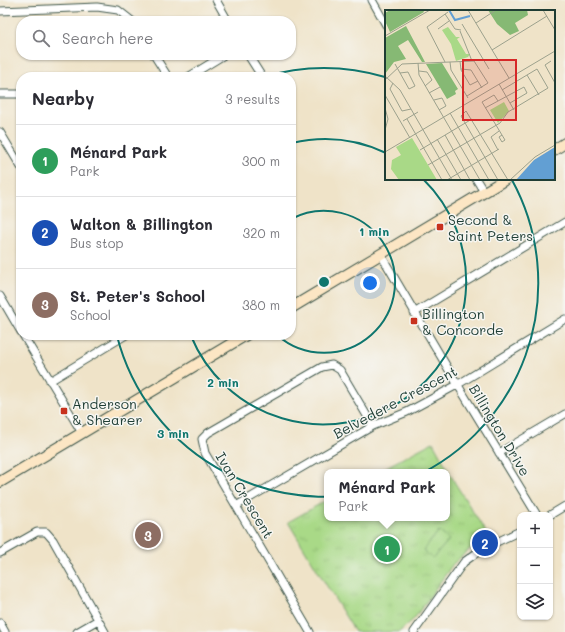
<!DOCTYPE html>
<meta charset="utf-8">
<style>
body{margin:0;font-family:Mali,sans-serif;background:#f7f7f7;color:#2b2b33}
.controls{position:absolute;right:12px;bottom:12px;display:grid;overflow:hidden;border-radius:8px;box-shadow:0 1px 3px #0004}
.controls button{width:36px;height:36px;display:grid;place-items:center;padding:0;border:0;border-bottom:1px solid #e1e1e2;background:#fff;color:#2b2b33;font:20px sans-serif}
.you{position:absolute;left:370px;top:283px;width:14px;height:14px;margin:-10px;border:3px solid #fff;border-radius:50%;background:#1a73e8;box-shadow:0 0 0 6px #1a73e833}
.badge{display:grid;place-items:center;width:26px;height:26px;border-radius:50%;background:#0f766e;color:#fff;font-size:13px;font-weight:700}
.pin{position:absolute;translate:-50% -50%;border:2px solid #fff;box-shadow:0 1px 4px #0006}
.popup{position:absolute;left:324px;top:469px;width:126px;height:52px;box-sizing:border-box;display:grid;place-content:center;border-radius:8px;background:#fff;filter:drop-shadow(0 1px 3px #0005);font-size:13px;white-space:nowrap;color:#7c7c81}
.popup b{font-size:15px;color:#2b2b33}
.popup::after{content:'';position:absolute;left:50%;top:100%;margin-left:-8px;border:8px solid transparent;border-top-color:#fff}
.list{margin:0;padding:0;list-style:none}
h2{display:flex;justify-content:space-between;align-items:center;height:52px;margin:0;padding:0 16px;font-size:17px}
h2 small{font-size:13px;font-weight:400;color:#7c7c81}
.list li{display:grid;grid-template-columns:26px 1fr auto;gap:12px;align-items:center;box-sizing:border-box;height:72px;padding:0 16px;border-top:1px solid #e1e1e2}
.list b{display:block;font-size:15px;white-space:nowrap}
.list p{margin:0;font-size:13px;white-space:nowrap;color:#7c7c81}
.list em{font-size:13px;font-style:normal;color:#7c7c81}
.icon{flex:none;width:22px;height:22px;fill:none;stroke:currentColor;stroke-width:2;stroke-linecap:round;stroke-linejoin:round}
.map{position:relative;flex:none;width:565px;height:632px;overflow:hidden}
.search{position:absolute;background:#fff;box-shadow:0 1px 3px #0004;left:16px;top:16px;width:280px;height:44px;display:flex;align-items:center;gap:10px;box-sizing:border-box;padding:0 14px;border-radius:16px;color:#7c7c81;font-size:15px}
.panel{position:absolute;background:#fff;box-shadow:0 1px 3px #0004;left:16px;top:72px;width:280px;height:268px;border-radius:16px}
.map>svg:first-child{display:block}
.grass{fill:url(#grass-tufts);stroke:#648b5e}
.pitch{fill:#a9d987;stroke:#648b5e}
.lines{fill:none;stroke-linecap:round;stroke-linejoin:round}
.street-casing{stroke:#3e564a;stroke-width:9}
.secondary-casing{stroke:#3e564a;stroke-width:12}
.street{stroke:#fff;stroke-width:7}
.secondary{stroke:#fce6c4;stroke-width:10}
.ring{fill:none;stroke:#0f766e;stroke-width:2}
.poi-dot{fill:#c8321e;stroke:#f6f6f2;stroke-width:1.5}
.labels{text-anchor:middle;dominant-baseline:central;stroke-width:3;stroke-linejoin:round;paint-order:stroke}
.poi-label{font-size:14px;fill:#1f3d34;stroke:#f6f6f2;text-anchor:start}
.street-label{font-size:14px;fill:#1f3d34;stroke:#f6f6f2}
.inset-river{fill:none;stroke:#629fd3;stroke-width:2}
.inset-road{fill:none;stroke:#9ca18d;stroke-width:1}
.view{fill:#d62828;fill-opacity:0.15;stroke:#d62828;stroke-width:2}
.inset-edge{fill:none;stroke:#1f3d34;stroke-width:2}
.centre{fill:#0f766e;stroke:#f6f6f2;stroke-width:2}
.ring-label{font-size:12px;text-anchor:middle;font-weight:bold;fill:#0f766e;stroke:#f6f6f2;stroke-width:3;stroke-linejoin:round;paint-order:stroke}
</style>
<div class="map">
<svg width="565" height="632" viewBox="0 0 565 632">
<defs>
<pattern id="grass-tufts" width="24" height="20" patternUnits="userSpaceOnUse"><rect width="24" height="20" fill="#a9d987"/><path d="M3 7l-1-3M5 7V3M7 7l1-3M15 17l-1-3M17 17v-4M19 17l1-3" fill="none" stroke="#91bb75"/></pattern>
</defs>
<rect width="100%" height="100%" fill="#f6f6f2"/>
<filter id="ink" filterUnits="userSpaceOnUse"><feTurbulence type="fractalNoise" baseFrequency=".025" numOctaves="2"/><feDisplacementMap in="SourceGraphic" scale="8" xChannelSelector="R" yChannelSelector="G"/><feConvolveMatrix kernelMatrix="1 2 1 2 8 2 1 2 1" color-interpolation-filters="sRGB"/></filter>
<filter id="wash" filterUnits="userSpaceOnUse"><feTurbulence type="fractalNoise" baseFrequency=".012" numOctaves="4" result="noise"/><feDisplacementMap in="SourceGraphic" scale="16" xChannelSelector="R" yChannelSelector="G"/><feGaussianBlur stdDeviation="0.9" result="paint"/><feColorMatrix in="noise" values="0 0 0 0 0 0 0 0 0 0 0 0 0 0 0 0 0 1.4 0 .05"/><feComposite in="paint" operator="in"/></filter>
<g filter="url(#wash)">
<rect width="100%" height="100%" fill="#efe3c8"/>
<!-- grass -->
<path class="grass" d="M433 442 455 483 487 534 453 564 414 619 399 632H355L288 522 327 500V518H447V472H377Z"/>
<!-- pitch -->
<path class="pitch" d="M439 531 449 540 433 558 423 550Z"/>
</g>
<g filter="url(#ink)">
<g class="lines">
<defs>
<path id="street" d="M216 0 228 21
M372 0 386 25
M0 11 97 7 118 10 132 21
M154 55 168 77
M248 55 262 77
M188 77 224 55
M0 94H21
M0 132 21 167
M476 179 484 192
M381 255 453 377 537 515
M0 296 21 332
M414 313 565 222
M23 335 82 433
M50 381 126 335
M499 453 565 414
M236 506 373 426 407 412 457 385 565 319
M550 515 565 506
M0 553 37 532H46L53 540 105 632
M0 623 5 632
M77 632 98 620
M310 632 205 453 202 439 208 433 322 367 332 365 340 370 373 426
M414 632 464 562 482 549 520 531"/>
<path id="secondary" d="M554 150 565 143
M291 308 506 179
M0 482 246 335"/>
</defs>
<!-- street casing -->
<use href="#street" class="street-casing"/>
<!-- secondary casing -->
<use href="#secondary" class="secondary-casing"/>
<!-- street -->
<use href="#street" class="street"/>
<!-- secondary -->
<use href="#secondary" class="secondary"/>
</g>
</g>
<!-- distance rings -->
<g class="ring">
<path d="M291 219A71 71 0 1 1 277 335"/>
<path d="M292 143A143 143 0 0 1 386 153M423 179A143 143 0 1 1 191 336"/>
<path d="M263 77A214 214 0 0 1 385 77M512 180A214 214 0 1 1 117 336"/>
</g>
<!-- markers -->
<g class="poi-dot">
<rect x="436" y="223" width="8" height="8" rx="2"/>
<rect x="410" y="317" width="8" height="8" rx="2"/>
<rect x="60" y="407" width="8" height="8" rx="2"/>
</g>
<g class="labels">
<!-- poi labels -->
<g class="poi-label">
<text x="448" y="219">Second &amp;<tspan x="448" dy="16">Saint Peters</tspan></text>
<text x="422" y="313">Billington<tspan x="422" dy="16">&amp; Concorde</tspan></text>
<text x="72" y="403">Anderson<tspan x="72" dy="16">&amp; Shearer</tspan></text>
</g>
<!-- street labels -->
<g class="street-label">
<text transform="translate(395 402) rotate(-28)">Belvedere Crescent</text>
<text transform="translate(500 430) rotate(59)">Billington Drive</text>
<text transform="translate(245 495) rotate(59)">Ivan Crescent</text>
</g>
</g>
<!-- overview -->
<g transform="translate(385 10)">
<rect width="170" height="170" fill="#efe3c8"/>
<path d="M63 17 71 27H75L72 29 81 44H85L83 47 71 51 66 34 57 20ZM119 92 124 101 113 113 105 100ZM27 128 52 170H14L6 159 7 150 16 145 11 137Z" fill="#a9d987"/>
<path d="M5 0H38L39 2 5 22 0 11V3ZM103 0H142L143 5 130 13 134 21 125 25 112 14ZM21 16 40 52H37L23 30 13 36 21 49 9 52 0 64V28ZM57 53 73 79 70 81 71 84 62 89 41 54Z" fill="#86b974"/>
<path d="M170 137V170H131L149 150Z" fill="#629fd3"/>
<path class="inset-river" d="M64 0 70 10 85 6"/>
<path class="inset-road" d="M83 0 124 68M158 0 170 20M60 4 70 19 76 20M91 13 111 0M77 14 104 59M53 19 64 11M75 21 87 51M0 26 45 0M107 40 162 6M75 51 76 60 85 75 93 71M166 51 160 55 170 73M60 52 42 17 63 2M65 52 66 60 83 88M33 53 34 65 95 170M10 54 24 79 30 76 23 62 15 63M76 59 86 60 97 78M34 61 42 62 47 70 40 76M142 65 154 85M0 66 15 80 67 170M0 70 17 54 89 51 103 73 82 86M8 73 5 79 17 101 26 99M114 74 129 100M44 83 55 77M0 85 25 128M49 90 57 88 61 96 54 100M113 91 109 85 97 92 120 130 117 132 114 127 117 125M0 98 3 109 0 120M100 98 139 77 142 83 125 93M65 103 104 170M22 109 57 170M18 111 33 102M60 125 85 170M52 129 76 170M35 140 87 109M113 140 106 127 114 121M0 142 170 41M43 155 115 113 123 102 163 78 152 59 117 80M62 170 114 139M113 170 76 106 81 101 123 170M125 170 150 147 170 135"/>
<path class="view" d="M78 50H131V110H78Z"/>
<rect width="170" height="170" class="inset-edge"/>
</g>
<circle cx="324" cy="282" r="6" class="centre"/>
<g class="ring-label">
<text x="374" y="236">1 min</text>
<text x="223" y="387">2 min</text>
<text x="173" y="438">3 min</text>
</g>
</svg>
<div class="controls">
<button>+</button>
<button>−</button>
<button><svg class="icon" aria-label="layers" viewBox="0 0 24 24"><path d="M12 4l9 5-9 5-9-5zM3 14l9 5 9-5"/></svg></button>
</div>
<div class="you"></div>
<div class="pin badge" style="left:387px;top:549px;background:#2e9e5b">1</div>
<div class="popup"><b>Ménard Park</b>Park</div>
<div class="pin badge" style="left:485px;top:543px;background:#1a4fb4">2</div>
<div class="pin badge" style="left:148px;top:535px;background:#8d6e63">3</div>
<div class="search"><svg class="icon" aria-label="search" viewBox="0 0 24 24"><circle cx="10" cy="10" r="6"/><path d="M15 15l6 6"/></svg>Search here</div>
<section class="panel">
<h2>Nearby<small>3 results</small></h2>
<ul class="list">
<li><span class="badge" style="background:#2e9e5b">1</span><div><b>Ménard Park</b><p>Park</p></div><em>300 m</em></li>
<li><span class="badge" style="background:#1a4fb4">2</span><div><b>Walton &amp; Billington</b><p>Bus stop</p></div><em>320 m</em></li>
<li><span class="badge" style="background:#8d6e63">3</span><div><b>St. Peter's School</b><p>School</p></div><em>380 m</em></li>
</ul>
</section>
</div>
